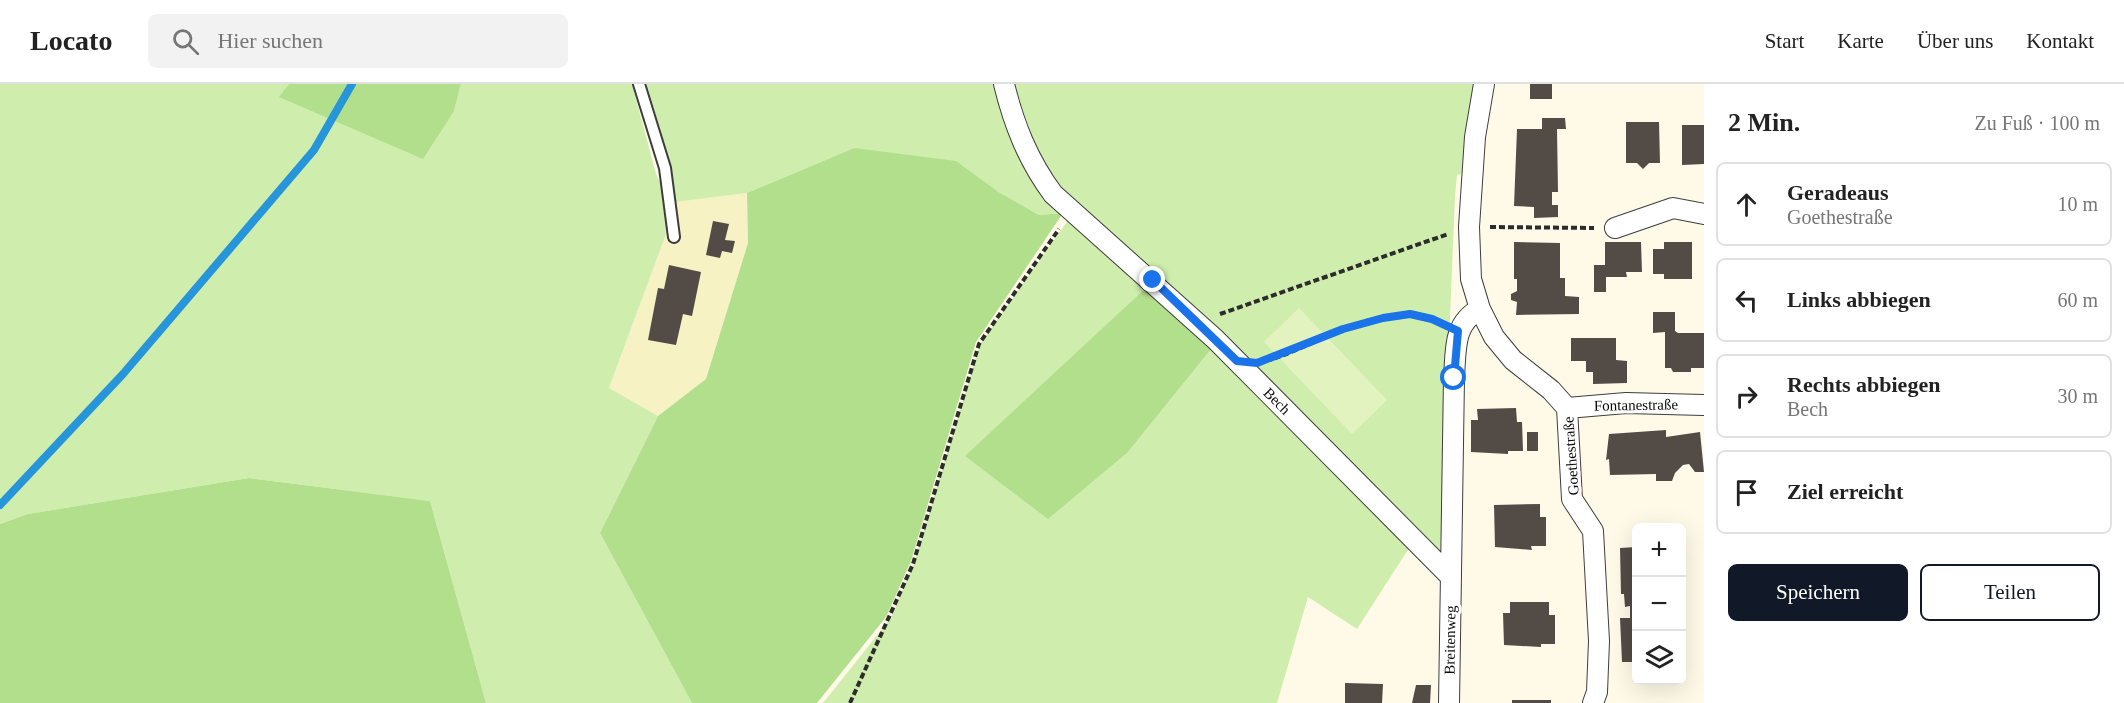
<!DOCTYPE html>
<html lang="de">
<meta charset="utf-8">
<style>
body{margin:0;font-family:Georgia,serif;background:#f2f2f2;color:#222}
.controls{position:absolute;right:18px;bottom:18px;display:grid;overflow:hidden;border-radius:9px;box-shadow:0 6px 24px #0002}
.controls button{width:54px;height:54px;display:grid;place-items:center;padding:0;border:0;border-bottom:2px solid #e0e0e0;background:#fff;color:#222;font:30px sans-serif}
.stop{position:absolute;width:18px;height:18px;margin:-14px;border:4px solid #1a73e8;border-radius:50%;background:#fff}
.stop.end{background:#1a73e8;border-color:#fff;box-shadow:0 2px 6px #0008}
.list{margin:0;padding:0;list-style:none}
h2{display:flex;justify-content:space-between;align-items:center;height:78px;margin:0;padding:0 24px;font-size:26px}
h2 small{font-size:20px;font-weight:400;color:#767676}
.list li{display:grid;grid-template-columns:39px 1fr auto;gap:18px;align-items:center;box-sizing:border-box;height:84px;margin:0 12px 12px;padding:0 12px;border:2px solid #e0e0e0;border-radius:9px}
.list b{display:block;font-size:22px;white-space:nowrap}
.list p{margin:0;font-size:20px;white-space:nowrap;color:#767676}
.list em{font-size:20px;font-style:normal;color:#767676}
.actions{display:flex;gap:12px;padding:18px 24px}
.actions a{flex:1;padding:14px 0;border:2px solid #111827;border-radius:9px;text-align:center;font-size:21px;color:#111827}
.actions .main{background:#111827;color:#fff}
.icon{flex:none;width:33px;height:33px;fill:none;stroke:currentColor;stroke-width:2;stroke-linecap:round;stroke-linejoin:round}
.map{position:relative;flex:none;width:1704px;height:619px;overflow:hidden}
header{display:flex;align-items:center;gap:36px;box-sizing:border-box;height:84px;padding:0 30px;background:#fff;border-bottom:2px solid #e0e0e0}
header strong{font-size:28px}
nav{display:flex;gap:33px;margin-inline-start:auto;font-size:21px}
.search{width:420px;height:54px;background:#f2f2f2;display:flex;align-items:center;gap:15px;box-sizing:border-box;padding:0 21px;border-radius:9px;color:#767676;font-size:22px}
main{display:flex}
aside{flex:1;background:#fff}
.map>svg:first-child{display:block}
.farmland{fill:#f7f2c4}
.green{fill:#cfedad}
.forest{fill:#b2df8b}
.pitch{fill:#e2f3c0}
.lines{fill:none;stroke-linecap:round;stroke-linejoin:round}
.stream{stroke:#2695da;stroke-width:8}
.building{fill:#534b45}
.service-casing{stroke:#3d3d3d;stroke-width:14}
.minor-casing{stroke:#3d3d3d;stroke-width:22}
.path{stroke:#2c2c2c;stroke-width:4;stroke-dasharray:6 3;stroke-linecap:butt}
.service{stroke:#fff;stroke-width:10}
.minor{stroke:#fff;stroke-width:20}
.route{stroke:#1a73e8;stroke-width:8}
.labels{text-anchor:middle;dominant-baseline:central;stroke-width:6;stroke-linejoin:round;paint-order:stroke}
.street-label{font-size:15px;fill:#0a0a0a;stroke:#fff}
</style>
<header>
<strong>Locato</strong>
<div class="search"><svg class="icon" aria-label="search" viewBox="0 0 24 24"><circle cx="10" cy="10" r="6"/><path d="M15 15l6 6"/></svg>Hier suchen</div>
<nav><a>Start</a><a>Karte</a><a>Über uns</a><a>Kontakt</a></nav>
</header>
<main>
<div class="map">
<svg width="1704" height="619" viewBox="0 0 1704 619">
<rect width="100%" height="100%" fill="#fffae7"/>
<!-- farmland -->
<path class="farmland" d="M747 109 748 159 706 295 658 332 609 304 669 142 664 119Z"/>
<!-- green -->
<path class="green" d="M0 0H289L280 13 454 27 461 0H632L656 90 669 119V142L609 304 658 332 600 449 692 619H486L430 417 249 394 28 430 0 440Z
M646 0H998L1063 129 1039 131 997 107 854 64 747 109 675 118 660 44Z
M1011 0H1477L1465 89 1457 91 1455 112 1440 476 1082 131 1042 85Z
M1069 135 1150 200 966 372 1128 368 1216 259 1411 461 1357 545 1308 513 1277 619H823L891 534 914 479 980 260Z"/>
<!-- forest -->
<path class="forest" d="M289 0H461L454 27 423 75 279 13Z
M854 64 956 77 997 107 1039 131 1063 129 976 258 911 477 886 533 817 619H692L600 449 658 332 706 295 748 159 747 109Z
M1150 200 1216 259 1128 368 1048 435 965 372Z
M249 394 430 417 486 619H0V440L28 430Z"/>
<!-- pitch -->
<path class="pitch" d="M1299 224 1387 316 1352 350 1264 258Z"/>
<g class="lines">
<!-- stream -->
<path class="stream" d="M0 421 123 290 314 66 352 0"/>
</g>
<!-- building -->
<path class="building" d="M1530 0H1552V15H1530Z
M1542 34H1565L1566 45H1557L1558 108H1552V121H1558V133L1534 134V123L1514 122 1517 45H1542Z
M1626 38H1659L1660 79H1649L1643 85 1637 79H1626Z
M1682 41H1704V80L1682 81Z
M713 137 729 140 725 156 735 157 732 169 722 167 720 174 706 171Z
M1514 158 1560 159V194H1565V212L1579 213V230L1516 231 1517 218 1511 216V210L1517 207V195H1514Z
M1605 158H1641L1642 188H1626L1627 193H1606V208H1594V181H1605Z
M1664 158H1692V195H1664V190H1653V165H1664Z
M669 181 701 188 692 232 683 230 676 261 648 256 658 204 664 205Z
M1653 228H1675V247L1678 249H1704V284H1691V288H1673L1671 284H1665V248L1653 249Z
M1571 254H1616V276L1627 277V299L1593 300V288H1586V277H1571Z
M1516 324 1517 338H1522L1523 367H1508V370L1471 368V336H1478L1477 325Z
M1666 346V353L1700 348 1704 388H1695L1689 380 1683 381 1675 389 1672 397H1656V390L1610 391 1609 375 1606 376 1609 350Z
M1527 348H1538V367H1527Z
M1540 420V433H1546V462H1531L1532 466 1495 463 1494 421Z
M1636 463V578H1622L1620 534H1630V522L1625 523 1624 510H1621L1620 464Z
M1510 518H1549V531H1555V560H1541V563L1504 561 1503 529H1510Z
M1345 599 1383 600 1382 619H1345Z
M1416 601H1431L1430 619H1412Z
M1512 616H1551V619H1512Z"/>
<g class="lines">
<defs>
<path id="service" d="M639 0 665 84 674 153"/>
<path id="minor" d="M1004 0C1014 41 1028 76 1053 110L1215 255 1450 492
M1484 0 1475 53 1469 143 1471 195 1480 225 1494 253 1513 276 1551 306 1567 324 1572 415 1593 447 1599 557 1597 608 1593 619
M1615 144 1673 124 1704 130
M1567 324 1626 319 1704 321
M1449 619 1454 294C1456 266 1453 239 1480 225"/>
</defs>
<!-- service casing -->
<use href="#service" class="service-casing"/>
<!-- minor casing -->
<use href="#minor" class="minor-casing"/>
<!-- path -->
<path class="path" d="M1490 143 1594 144
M1220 230 1448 150
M1266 277C1320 262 1383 211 1441 239
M850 619 913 480 979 260 1059 145"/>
<!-- service -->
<use href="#service" class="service"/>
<!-- minor -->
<use href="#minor" class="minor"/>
</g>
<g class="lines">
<!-- route -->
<path class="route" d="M1153 196 1237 277 1257 279 1343 245 1383 234 1410 230 1432 235 1458 247 1454 294"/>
</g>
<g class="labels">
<!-- street labels -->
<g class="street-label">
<text transform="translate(1277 317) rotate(45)">Bech</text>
<text transform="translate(1636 321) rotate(-1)">Fontanestraße</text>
<text transform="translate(1571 372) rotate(-94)">Goethestraße</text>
<text transform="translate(1450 556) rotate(-89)">Breitenweg</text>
</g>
</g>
</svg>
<div class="controls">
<button>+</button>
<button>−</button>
<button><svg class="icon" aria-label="layers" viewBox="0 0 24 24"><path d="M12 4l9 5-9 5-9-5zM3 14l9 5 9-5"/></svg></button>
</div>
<div class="stop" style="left:1454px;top:294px"></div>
<div class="stop end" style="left:1153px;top:196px"></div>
</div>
<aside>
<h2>2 Min.<small>Zu Fuß · 100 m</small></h2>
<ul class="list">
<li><svg class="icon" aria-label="ahead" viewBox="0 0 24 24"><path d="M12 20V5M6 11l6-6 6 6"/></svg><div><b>Geradeaus</b><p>Goethestraße</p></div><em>10 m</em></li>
<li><svg class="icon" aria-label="left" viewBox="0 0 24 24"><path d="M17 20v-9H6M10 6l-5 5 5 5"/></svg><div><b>Links abbiegen</b></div><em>60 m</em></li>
<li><svg class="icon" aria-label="right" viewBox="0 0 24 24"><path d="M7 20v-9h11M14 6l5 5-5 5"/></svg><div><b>Rechts abbiegen</b><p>Bech</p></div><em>30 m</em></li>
<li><svg class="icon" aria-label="arrive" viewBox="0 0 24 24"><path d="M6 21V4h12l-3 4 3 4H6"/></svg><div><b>Ziel erreicht</b></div></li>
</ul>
<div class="actions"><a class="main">Speichern</a><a>Teilen</a></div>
</aside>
</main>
